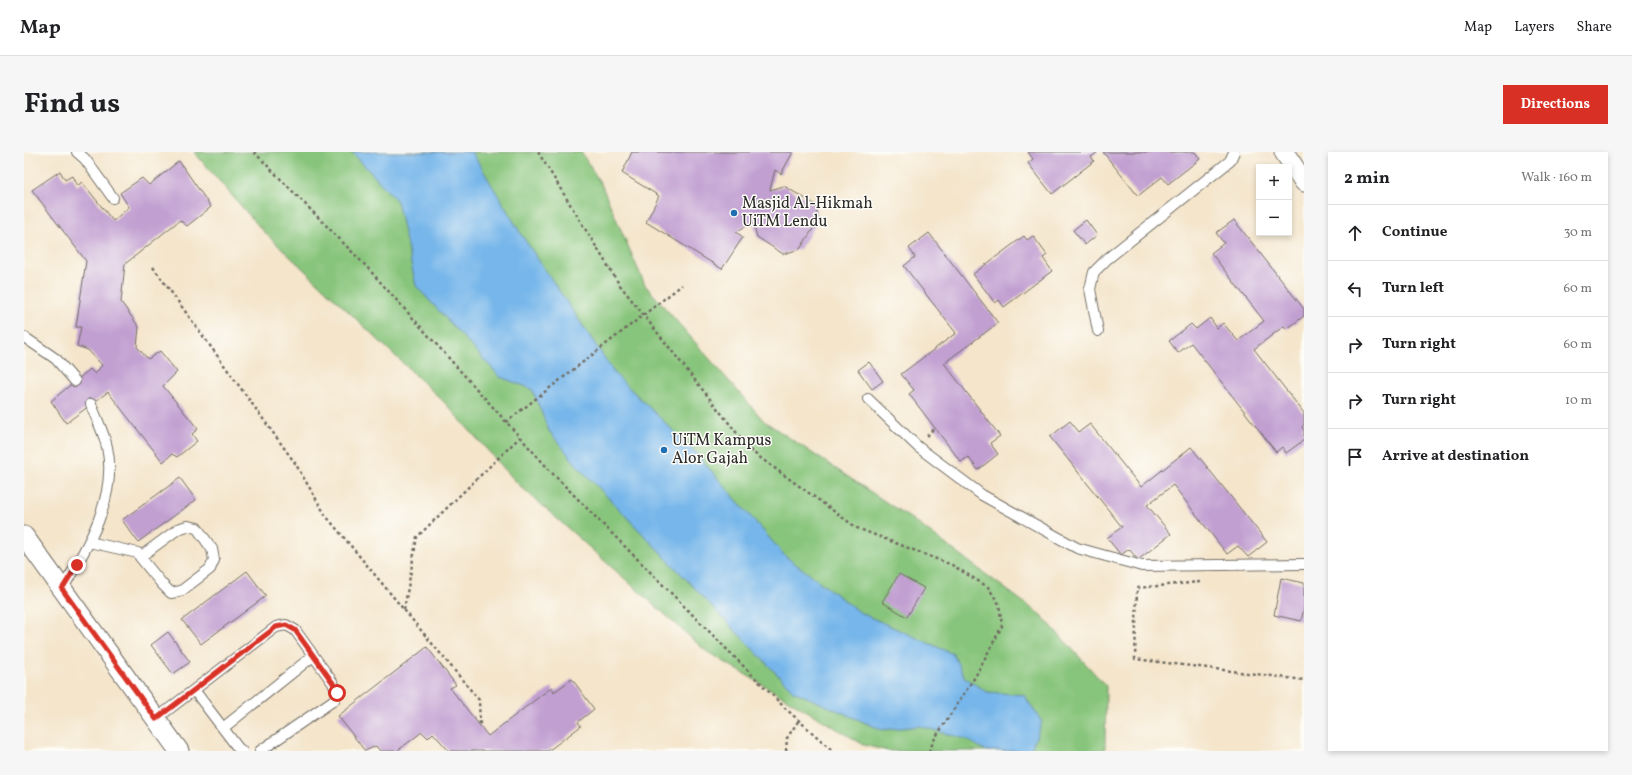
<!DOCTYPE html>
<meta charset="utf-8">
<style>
body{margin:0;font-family:Vollkorn,serif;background:#f6f6f6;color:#202124}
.controls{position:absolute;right:12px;top:12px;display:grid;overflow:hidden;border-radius:0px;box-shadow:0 2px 6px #0003}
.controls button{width:36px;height:36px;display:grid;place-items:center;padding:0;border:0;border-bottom:1px solid #e0e0e0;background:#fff;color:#202124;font:20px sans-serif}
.stop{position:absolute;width:12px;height:12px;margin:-9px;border:3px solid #d93025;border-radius:50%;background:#fff}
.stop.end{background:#d93025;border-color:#fff;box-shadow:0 1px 4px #0008}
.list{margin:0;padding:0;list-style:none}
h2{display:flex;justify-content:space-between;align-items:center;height:52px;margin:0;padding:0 16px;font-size:17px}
h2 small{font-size:13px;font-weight:400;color:#757577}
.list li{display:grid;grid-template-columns:26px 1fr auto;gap:12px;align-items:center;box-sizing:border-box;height:56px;padding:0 16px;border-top:1px solid #e0e0e0}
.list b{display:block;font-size:15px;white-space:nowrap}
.list em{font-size:13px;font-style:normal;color:#757577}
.icon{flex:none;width:22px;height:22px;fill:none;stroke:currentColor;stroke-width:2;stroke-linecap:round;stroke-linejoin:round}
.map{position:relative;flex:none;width:1280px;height:599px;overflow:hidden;border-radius:0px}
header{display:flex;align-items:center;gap:24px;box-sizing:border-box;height:56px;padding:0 20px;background:#fff;border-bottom:1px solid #e0e0e0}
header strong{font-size:19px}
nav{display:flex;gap:22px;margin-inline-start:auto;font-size:14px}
.intro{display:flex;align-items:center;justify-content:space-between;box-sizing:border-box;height:96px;padding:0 24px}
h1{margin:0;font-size:28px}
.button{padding:10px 18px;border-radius:0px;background:#d93025;color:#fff;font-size:14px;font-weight:700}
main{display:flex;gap:24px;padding:0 24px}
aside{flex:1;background:#fff;border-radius:0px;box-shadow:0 2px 6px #0003}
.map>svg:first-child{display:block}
.green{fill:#88c57b;stroke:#5a7853}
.water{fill:#76b6ea;stroke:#50708a}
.building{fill:#c19fd1}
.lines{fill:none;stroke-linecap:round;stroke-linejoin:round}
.lane-casing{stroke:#716c63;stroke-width:12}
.street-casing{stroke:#716c63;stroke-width:21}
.path{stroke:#716c63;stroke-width:2.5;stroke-dasharray:3 3;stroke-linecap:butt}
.lane{stroke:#fff;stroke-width:10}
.street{stroke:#fff;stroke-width:19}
.route{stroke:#d93025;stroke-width:5}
.poi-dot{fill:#1f6fb2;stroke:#fdfcf7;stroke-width:1.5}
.labels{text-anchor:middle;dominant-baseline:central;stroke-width:3;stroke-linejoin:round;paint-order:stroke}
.poi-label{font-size:16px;fill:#2b2b2b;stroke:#fdfcf7;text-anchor:start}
</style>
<header>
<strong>Map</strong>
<nav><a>Map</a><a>Layers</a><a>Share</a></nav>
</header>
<div class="intro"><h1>Find us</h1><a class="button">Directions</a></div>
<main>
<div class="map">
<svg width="1280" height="599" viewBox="0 0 1280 599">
<rect width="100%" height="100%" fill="#fdfcf7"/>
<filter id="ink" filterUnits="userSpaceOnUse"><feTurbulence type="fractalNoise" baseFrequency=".025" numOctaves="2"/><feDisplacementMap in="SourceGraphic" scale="8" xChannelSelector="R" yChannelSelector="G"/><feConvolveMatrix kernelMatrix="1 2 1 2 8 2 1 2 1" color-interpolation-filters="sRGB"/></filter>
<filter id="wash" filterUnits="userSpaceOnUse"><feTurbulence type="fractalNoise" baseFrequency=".012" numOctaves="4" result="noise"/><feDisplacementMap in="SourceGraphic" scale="16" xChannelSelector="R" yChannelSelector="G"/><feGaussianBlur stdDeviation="0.9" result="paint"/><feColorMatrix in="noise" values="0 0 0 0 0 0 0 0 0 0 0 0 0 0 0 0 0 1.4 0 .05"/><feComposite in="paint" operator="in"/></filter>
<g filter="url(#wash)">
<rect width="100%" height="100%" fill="#f4e5cb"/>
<!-- green -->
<path class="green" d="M170 0H557L577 32 621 133 740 269 889 368 1018 464 1082 534 1081 599H864L840 593 682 499 494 332 420 250 239 79Z"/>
<!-- water -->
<path class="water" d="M328 0H448L499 85 592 223 671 300 761 404 837 461 929 502 941 526 963 540 1000 543 1018 570 1007 597 1000 599H963L941 587 896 574 858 578 769 539 551 311 525 279 508 237 476 225 392 134 373 49Z"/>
<g id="blocks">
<!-- building -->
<path class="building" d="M608 0H769L757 22 751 18 746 38 760 34 792 53 794 69 776 97 759 102 733 85 729 70 712 80 719 85 698 117 622 70 635 44 598 21Z
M1004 0H1074L1067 5 1070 9 1028 42 1004 11 1009 7Z
M1079 0H1171L1176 7 1144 32 1138 25 1114 44Z
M155 9 187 55 163 74 156 68 101 112 97 150 115 175 113 195 124 207 136 199 153 220 139 234 174 277 168 282 173 289 153 305 148 302 139 310 84 240 42 271 27 249 66 217 71 222 78 213 64 198 53 194 57 175H52L62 109 8 38 36 19 41 28 48 24 53 34 58 30 89 69 105 55 96 41 118 26 125 33Z
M1062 68 1073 83 1061 93 1049 78Z
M1210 68 1280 157V164L1263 177 1260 174 1230 197 1280 261V273L1278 275 1280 278V288L1262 301 1258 295 1252 300 1167 191 1154 201 1145 189 1167 172 1172 177 1186 166 1193 176 1199 171 1214 189 1240 169 1187 101 1200 91 1192 81Z
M905 81 974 171 920 211 976 284 966 291 974 302 954 318 944 305 937 310 885 242 890 238 877 222 932 181 880 114 891 105 885 96Z
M1000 84 1003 88 1009 84 1023 103 1019 106 1028 119 980 155 975 148 971 151 949 122Z
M845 210 859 229 848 237 834 218Z
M1046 269 1055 280 1066 272 1117 335 1167 295 1243 390 1224 405 1214 394 1203 402 1149 333 1123 353 1147 382 1114 408 1105 397 1097 403 1083 386 1098 375 1026 285Z
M156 326 172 348 114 390 98 368Z
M223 419 242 444 177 492 158 468Z
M875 422 900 436 883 465 858 450Z
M1257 426 1280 431V456L1277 469 1250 463Z
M144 480 166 510 149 522 127 493Z
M403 495 432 533 426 536 464 584 528 535 530 540 548 527 570 557 554 570 557 574 524 599H425L409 581 404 586 398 580 373 599H356L352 594 341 599 314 564Z"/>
</g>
</g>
<g filter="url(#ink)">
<use href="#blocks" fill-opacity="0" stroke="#716c63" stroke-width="1"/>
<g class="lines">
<defs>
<path id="lane" d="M53 0 61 7 89 46
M1074 179 1066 137 1070 120 1083 107 1206 9 1210 0
M0 185 32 207 51 229
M844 247 894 295 958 343 1053 396 1118 414 1280 412
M65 390 114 401 116 405 138 432 147 441 157 439 186 417 190 408 188 397 173 376 163 374 154 377 116 405
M38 437C63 397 94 345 83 295 80 281 72 266 67 252
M170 538 214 596 218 599
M132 567 252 475 262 473 271 478 309 531 313 541 310 548 236 599
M199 576 289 504"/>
<path id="street" d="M1260 0 1280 30
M0 384 155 599"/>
</defs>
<!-- lane casing -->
<use href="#lane" class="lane-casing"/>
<!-- street casing -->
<use href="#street" class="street-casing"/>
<!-- path -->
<path class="path" d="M230 0 341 113 530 323 761 556 809 599
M514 0 595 132 727 299 833 376 928 413 964 435 975 452 978 474 951 525 911 586 905 599
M129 115 271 311 302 364 455 548 456 574
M482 270 658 133
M903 284 911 275
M1176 430 1113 436 1111 507 1280 528
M380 458 393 385 496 285
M762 599 763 586 775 568"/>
<!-- lane -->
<use href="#lane" class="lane"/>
<!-- street -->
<use href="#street" class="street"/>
</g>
</g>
<g class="lines" filter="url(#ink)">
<!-- route -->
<path class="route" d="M53 413 38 437 132 567 252 475 262 473 271 478 309 531 313 541"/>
</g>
<!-- markers -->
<g class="poi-dot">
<circle cx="710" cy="61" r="4"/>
<circle cx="640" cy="298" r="4"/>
</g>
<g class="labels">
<!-- poi labels -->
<g class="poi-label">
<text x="718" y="52">Masjid Al-Hikmah<tspan x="718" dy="18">UiTM Lendu</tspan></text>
<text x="648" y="289">UiTM Kampus<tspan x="648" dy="18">Alor Gajah</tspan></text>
</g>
</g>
</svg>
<div class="controls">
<button>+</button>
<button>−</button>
</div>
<div class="stop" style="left:313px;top:541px"></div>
<div class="stop end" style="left:53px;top:413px"></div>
</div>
<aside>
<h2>2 min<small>Walk · 160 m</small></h2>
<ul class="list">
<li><svg class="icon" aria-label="ahead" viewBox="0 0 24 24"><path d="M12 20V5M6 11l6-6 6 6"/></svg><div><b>Continue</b></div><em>30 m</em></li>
<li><svg class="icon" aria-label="left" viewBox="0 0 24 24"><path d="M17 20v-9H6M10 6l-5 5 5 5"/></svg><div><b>Turn left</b></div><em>60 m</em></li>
<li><svg class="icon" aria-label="right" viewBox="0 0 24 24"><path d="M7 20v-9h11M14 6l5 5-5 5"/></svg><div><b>Turn right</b></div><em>60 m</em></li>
<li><svg class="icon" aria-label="right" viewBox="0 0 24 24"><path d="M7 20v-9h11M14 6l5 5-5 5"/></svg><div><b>Turn right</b></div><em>10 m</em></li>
<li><svg class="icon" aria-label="arrive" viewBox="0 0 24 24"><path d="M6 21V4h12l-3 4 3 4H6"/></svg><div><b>Arrive at destination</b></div></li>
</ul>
</aside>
</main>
